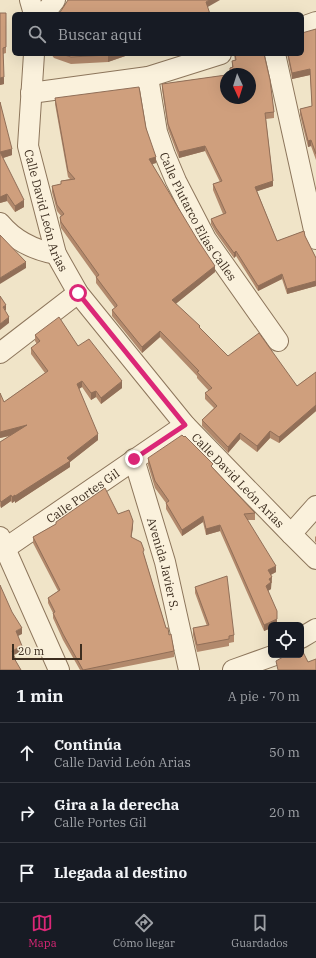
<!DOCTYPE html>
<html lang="es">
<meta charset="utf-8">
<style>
body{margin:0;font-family:"IBM Plex Serif",serif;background:#242831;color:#f1f3f6}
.controls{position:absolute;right:12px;bottom:12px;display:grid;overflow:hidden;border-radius:6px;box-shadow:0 4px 16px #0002}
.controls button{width:36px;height:36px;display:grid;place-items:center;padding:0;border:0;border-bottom:1px solid #363941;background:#171b24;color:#f1f3f6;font:20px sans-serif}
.compass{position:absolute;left:220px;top:68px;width:36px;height:36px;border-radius:50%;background:#171b24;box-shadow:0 4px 16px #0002;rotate:176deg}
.scale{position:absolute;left:12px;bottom:10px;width:70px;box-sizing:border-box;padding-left:4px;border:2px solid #3d2e20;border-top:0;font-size:11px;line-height:14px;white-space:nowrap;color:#3d2e20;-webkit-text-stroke:3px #f7eed8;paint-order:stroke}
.stop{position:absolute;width:12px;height:12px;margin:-9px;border:3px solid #db2777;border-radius:50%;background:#fff}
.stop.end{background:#db2777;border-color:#fff;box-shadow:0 1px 4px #0008}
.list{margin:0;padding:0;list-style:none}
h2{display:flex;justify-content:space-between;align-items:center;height:52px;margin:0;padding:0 16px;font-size:17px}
h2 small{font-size:13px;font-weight:400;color:#9ea1a6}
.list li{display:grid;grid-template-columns:26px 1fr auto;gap:12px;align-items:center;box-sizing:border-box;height:60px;padding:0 16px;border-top:1px solid #363941}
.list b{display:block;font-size:15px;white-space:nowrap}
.list p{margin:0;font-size:13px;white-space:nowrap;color:#9ea1a6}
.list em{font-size:13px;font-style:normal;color:#9ea1a6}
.icon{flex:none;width:22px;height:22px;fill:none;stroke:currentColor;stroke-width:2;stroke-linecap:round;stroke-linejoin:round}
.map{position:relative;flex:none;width:316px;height:670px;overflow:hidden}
.search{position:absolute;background:#171b24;box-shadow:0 4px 16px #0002;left:12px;right:12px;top:12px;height:44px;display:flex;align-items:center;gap:10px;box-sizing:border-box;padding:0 14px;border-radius:6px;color:#9ea1a6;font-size:15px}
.sheet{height:232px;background:#171b24}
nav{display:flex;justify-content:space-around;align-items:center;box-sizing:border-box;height:56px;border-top:1px solid #363941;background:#171b24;font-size:11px;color:#9ea1a6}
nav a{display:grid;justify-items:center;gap:2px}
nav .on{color:#db2777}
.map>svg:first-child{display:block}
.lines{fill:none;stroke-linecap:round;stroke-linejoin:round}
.minor-casing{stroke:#8d765c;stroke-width:22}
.minor{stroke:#faf1dc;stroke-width:20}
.wall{fill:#b2896c}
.shaded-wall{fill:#916f58}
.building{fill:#cf9f7d;stroke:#916f58}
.route{stroke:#db2777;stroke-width:5}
.labels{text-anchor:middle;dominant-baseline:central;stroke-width:3.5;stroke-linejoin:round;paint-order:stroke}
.street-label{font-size:12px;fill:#3d2e20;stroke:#f7eed8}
</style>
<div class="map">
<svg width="316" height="670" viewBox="0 0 316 670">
<rect width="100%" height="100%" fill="#f0e4c8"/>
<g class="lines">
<defs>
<g id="minor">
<path d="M30 0 34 14"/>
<path d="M44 14 55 0"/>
<path d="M302 27 316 22"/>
<path id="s1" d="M34 54 28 146 56 254 78 293 185 425 291 534 316 559"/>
<path d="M275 54 316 239"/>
<path id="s2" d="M148 77 157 132 165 155 176 181 206 239 278 341"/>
<path d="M31 93 148 77 221 54"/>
<path d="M0 223C14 240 34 250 56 254"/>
<path d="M0 353 78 293"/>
<path id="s3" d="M134 459 165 562 189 670"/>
<path d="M291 534 316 506"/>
<path d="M0 537 59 670"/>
<path id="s4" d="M0 552 185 425"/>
<path d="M301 638 316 629"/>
<path d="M233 670 275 655"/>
</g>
</defs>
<!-- minor casing -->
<use href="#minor" class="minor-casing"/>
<!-- minor -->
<use href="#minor" class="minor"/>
</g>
<!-- wall -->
<path class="wall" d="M6 13V53L3 54 4 84 0 85Z
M316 29V160L311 146 308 147 300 115V109L312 106 310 75 292 79 287 54H302Z
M51 54H131L108 62 71 64 54 58Z
M234 54H264L270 80 274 112V118L266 119 273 181V186L257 191 277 241 304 231 305 236 316 258V286L287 294 282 279 258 291 236 256 234 258 216 233 211 224V219L223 214 213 190V184L220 182 205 151 179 158 168 129 162 89V84L226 75V98H250V74H230V68L232 67V61H235Z
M55 98 146 128 156 163 152 164 215 272 175 304 228 356 297 386 316 372V411L279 443 270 438 257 452 240 439 228 453 202 426V420L214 408 205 399V393L209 391 197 378V376L160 337 142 353 112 316V310L115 308 96 283V277L61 228 60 223V217L61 216 57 211 52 192V186L61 184V181L70 179 68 177 55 104Z
M0 102 12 155 3 158 24 207 15 212 7 201 0 203Z
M35 335 78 346 122 388 101 404 96 397 91 400 82 387 79 389 98 440 70 462V467L15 503V501L12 503 11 501 1 508 0 506V442L10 436 0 438 4 402 45 373 31 354V348L37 344 35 341Z
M148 458 213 468 255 513V520H247L276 572 271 575 272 583H271V589L268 591 277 625H271V628L264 631 220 531 206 535 203 522 182 536 166 509V503L155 488 148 465Z
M118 514 133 526 131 537 144 555 166 628 169 635 174 651V657L108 670H80L63 640 53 618V613L48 603V598L58 591 33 543V537L56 524V522Z
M316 536V543L315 541V537Z
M195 587 234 635V642L229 643V646L197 652 193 635V628L207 626 195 593Z"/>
<!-- shaded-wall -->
<path class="shaded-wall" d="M209 0H220L206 8V2Z
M112 54H131L108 62V55Z
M310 69V75L292 79V73Z
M4 77V84L0 85V78Z
M311 140V146L308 147V141Z
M205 146V151L179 158V152Z
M12 149V155L0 159V152Z
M156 157V163L149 165V159Z
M273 181V186L255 192V187Z
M7 194V201L0 203V197Z
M24 200V207L15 212V206Z
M236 251V256L234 258V253Z
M26 262V268L0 284V278Z
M215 266V272L172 307V300Z
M282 274V279L258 291V286Z
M316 281V286L287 294V289Z
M6 305V311L3 307Z
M9 317V323L0 330V324Z
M160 331V337L142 353V347Z
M82 381V387L77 390V384Z
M122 381V388L101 404V398Z
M96 391V397L91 400V393Z
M316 405V411L279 443V437Z
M27 425V431L0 438V432Z
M270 431V438L257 452V446Z
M240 433V439L228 453V447Z
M98 434V440L70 462V467L15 503V496L67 458Z
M11 495V501L1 508V502Z
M15 495V501L12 503V497Z
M203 516V522L182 536V530Z
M133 521V526L131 542V537Z
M220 525V531L206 535V529Z
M276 566V572L268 576V570Z
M272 577 271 589 266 592V586L269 579Z
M277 619V625H271V628L264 631V625Z
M22 628V634L16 637V631Z
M22 646V651L12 656V651Z"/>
<!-- building -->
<path class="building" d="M68 0H209L206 2 210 14H59Z
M0 13H6V47L3 48 4 77 0 78Z
M316 29V154L311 140 308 141 300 109 312 106 310 69 292 73 288 54H302V33Z
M61 54H112L108 55 71 57Z
M235 54H264L270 80 274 112 265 113 273 181 255 187 277 241 304 231 305 236 316 258V281L287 289 282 274 258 286 236 251 234 253 216 228 211 219 226 213 213 184 222 181 205 146 179 152 168 124 162 84 226 75V98H250V74H230V68L233 67 232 61 236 60Z
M139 87 146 128 156 157 149 159 197 239 215 266 172 300 200 326 199 327 228 356 259 333 297 386 316 372V405L279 437 270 431 257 446 240 433 228 447 202 420 217 406 205 393 212 388 197 372 199 371 160 331 142 347 112 310 117 306V305L96 277 99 275 61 222 60 217 64 214 57 205 52 186 61 184V181L75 179 68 171 55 98Z
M0 102 12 149 0 152 24 200 15 206 7 194 0 197Z
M0 235 26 262 0 278Z
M0 296 6 305 3 307 9 317 0 324Z
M59 317 78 346 89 339 122 381 101 398 96 391 91 393 82 381 77 384 98 434 67 458 70 461 15 496V495L12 497 11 495 1 502 0 500V442L27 425 0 432V393L4 402 48 371 31 348 40 341 35 335Z
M182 435 184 437 185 436 213 464 211 466 255 513 244 514 276 566 268 570 272 577 269 579 271 582 266 586 277 611V619L264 625 220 525 206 529 203 516 182 530 166 503 169 501 155 481 148 458Z
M105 488 118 514 129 510 133 521 131 537 141 542 144 550 143 552 166 628H168L169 635 171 634 174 651 83 670 63 634 53 613 55 612 48 598 60 590 33 537 56 524V522Z
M227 576 234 635 229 636V639L197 645 193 628 209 625 195 587Z
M0 585 12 612 22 628 16 631 22 646 12 651 15 658H14L21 670H0Z
M301 648 308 662 316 659V670H278L276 661 283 657 285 655H301Z"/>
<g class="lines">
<!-- route -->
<path class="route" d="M78 293 185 425 134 459"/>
</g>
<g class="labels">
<!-- street labels -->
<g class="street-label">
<text stroke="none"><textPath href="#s1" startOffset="159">Calle David León Arias</textPath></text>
<text stroke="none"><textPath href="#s2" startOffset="150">Calle Plutarco Elías Calles</textPath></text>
<text stroke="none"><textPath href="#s1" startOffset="495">Calle David León Arias</textPath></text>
<text stroke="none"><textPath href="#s4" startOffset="100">Calle Portes Gil</textPath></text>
<text stroke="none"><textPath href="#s3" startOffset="109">Avenida Javier S.</textPath></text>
</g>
</g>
</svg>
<div class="controls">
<button><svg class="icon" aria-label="locate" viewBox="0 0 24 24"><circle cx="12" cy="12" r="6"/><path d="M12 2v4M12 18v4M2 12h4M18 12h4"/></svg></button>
</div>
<svg class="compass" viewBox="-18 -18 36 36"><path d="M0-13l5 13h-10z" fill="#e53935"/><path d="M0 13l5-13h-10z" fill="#9ea1a6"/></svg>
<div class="scale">20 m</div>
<div class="stop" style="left:78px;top:293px"></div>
<div class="stop end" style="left:134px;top:459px"></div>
<div class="search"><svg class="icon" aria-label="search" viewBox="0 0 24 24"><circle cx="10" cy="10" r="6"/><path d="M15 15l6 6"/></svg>Buscar aquí</div>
</div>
<section class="sheet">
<h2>1 min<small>A pie · 70 m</small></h2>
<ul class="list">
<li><svg class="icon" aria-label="ahead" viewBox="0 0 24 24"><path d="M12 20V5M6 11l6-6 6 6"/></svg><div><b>Continúa</b><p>Calle David León Arias</p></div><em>50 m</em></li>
<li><svg class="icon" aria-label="right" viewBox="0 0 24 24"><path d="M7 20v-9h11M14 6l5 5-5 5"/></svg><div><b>Gira a la derecha</b><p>Calle Portes Gil</p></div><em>20 m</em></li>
<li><svg class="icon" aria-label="arrive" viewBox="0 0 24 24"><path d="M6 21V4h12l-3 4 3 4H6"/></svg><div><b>Llegada al destino</b></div></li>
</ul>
</section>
<nav>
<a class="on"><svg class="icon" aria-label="map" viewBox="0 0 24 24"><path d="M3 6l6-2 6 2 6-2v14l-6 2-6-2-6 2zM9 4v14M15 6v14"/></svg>Mapa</a>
<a><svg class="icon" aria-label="directions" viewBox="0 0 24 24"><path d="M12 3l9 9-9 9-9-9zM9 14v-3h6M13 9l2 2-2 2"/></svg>Cómo llegar</a>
<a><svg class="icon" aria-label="saved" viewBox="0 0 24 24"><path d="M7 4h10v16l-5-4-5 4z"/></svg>Guardados</a>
</nav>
